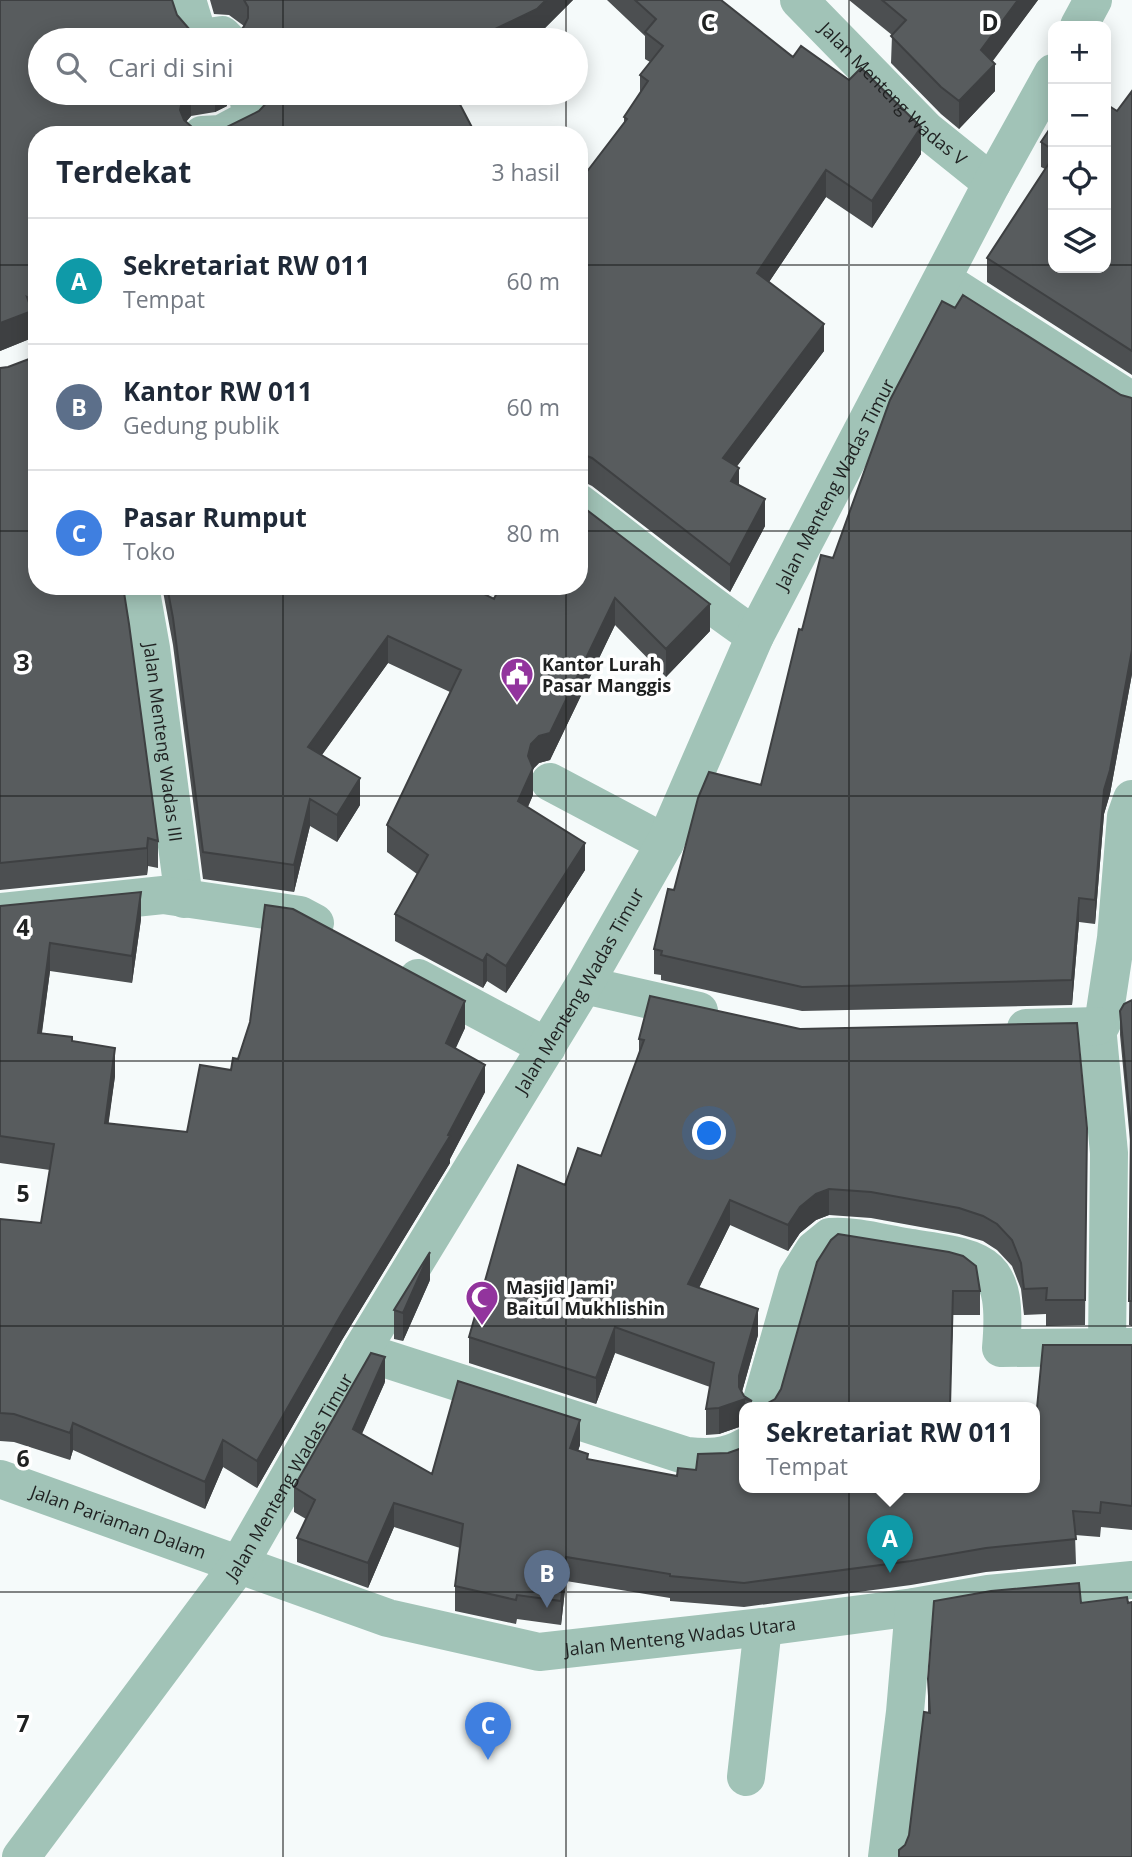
<!DOCTYPE html>
<html lang="id">
<meta charset="utf-8">
<style>
body{margin:0;font-family:"Open Sans",sans-serif;background:#f6f6f7;color:#1f2937}
.controls{position:absolute;right:21px;top:21px;display:grid;overflow:hidden;border-radius:14px;box-shadow:0 4px 18px #0003}
.controls button{width:63px;height:63px;display:grid;place-items:center;padding:0;border:0;border-bottom:2px solid #e0e1e3;background:#fff;color:#1f2937;font:35px sans-serif}
.you{position:absolute;left:710px;top:1134px;width:24px;height:24px;margin:-18px;border:5px solid #fff;border-radius:50%;background:#1a73e8;box-shadow:0 0 0 10px #1a73e833}
.badge{display:grid;place-items:center;width:46px;height:46px;border-radius:50%;background:#0b8043;color:#fff;font-size:23px;font-weight:700}
.pin{position:absolute;translate:-50% -58px;filter:drop-shadow(0 2px 4px #0008)}
.pin::after{content:'';position:absolute;top:37px;width:24px;height:21px;background:inherit;clip-path:polygon(0 0,100% 0,50% 100%)}
.popup{position:absolute;left:739px;top:1402px;width:301px;height:91px;box-sizing:border-box;display:grid;place-content:center;border-radius:14px;background:#fff;filter:drop-shadow(0 2px 5px #0005);font-size:23px;white-space:nowrap;color:#747a83}
.popup b{font-size:26px;color:#1f2937}
.popup::after{content:'';position:absolute;left:50%;top:100%;margin-left:-14px;border:14px solid transparent;border-top-color:#fff}
.list{margin:0;padding:0;list-style:none}
h2{display:flex;justify-content:space-between;align-items:center;height:91px;margin:0;padding:0 28px;font-size:30px}
h2 small{font-size:23px;font-weight:400;color:#747a83}
.list li{display:grid;grid-template-columns:46px 1fr auto;gap:21px;align-items:center;box-sizing:border-box;height:126px;padding:0 28px;border-top:2px solid #e0e1e3}
.list b{display:block;font-size:26px;white-space:nowrap}
.list p{margin:0;font-size:23px;white-space:nowrap;color:#747a83}
.list em{font-size:23px;font-style:normal;color:#747a83}
.icon{flex:none;width:38px;height:38px;fill:none;stroke:currentColor;stroke-width:2;stroke-linecap:round;stroke-linejoin:round}
.map{position:relative;flex:none;width:1132px;height:1857px;overflow:hidden}
.search{position:absolute;background:#fff;box-shadow:0 4px 18px #0003;left:28px;top:28px;width:560px;height:77px;display:flex;align-items:center;gap:18px;box-sizing:border-box;padding:0 24px;border-radius:38px;color:#747a83;font-size:26px}
.panel{position:absolute;background:#fff;box-shadow:0 4px 18px #0003;left:28px;top:126px;width:560px;height:469px;border-radius:28px}
.map>svg:first-child{display:block}
.lines{fill:none;stroke-linecap:round;stroke-linejoin:round}
.minor{stroke:#a1c3b7;stroke-width:38}
.wall{fill:#4c4f51}
.shaded-wall{fill:#3e4042}
.building{fill:#585c5e;stroke:#3e4042;stroke-width:2}
.grid{fill:none;stroke:#1f2121;stroke-width:2;stroke-opacity:0.55}
.labels{text-anchor:middle;dominant-baseline:central;stroke-width:7;stroke-linejoin:round;paint-order:stroke}
.street-label{font-size:18px;fill:#1f2121;stroke:#fff}
.poi-label{font-size:18px;font-weight:bold;fill:#1f2121;stroke:#fff;text-anchor:start}
.grid-label{font-size:23px;text-anchor:middle;font-weight:bold;fill:#1f2121;stroke:#fff;stroke-width:7;stroke-linejoin:round;paint-order:stroke}
</style>
<div class="map">
<svg width="1132" height="1857" viewBox="0 0 1132 1857">
<rect width="100%" height="100%" fill="#f5fafa"/>
<g class="lines">
<!-- minor -->
<g class="minor">
<path d="M187 0 198 36 201 38 222 35 227 40"/>
<path id="s1" d="M799 0 926 130 992 183"/>
<path d="M1079 26 1093 0"/>
<path d="M202 135 221 134 249 119 252 116 247 93"/>
<path d="M943 280 1132 401"/>
<path d="M579 503C638 547 694 595 755 636"/>
<path id="s2" d="M140 586 151 648 184 899"/>
<path d="M550 782 665 843"/>
<path d="M0 912 163 895 300 915 315 923"/>
<path d="M418 978 547 1047"/>
<path d="M584 985 699 1011"/>
<path d="M1097 1026 1109 1153 1107 1347"/>
<path d="M1097 1026 1101 1025 1104 1018 1116 938 1126 816 1132 799"/>
<path d="M1026 1028 1097 1026"/>
<path d="M361 1351 687 1456C708 1458 726 1458 745 1447"/>
<path d="M760 1407 797 1277 814 1250 830 1237C854 1235 882 1243 905 1247 984 1259 1009 1258 1001 1348L1132 1347"/>
<path id="s3" d="M0 1479 388 1618 539 1652 763 1627 914 1607 988 1594 1132 1580"/>
<path d="M746 1777 763 1627"/>
<path id="s4" d="M21 1857 238 1566 361 1351 584 985 665 843 755 636 992 183 1053 73"/>
<path d="M887 1857 905 1712 914 1607"/>
</g>
</g>
<!-- wall -->
<path class="wall" d="M0 0 177 15 190 30 203 33 221 34H233L244 26 229 15 214 14 210 0H573L537 36 40 40V93H227V106L215 112 191 116 186 122 193 128 203 130 223 129 259 111 271 98 269 93H454L476 135H37V329L32 327V338L0 351Z
M607 0H721L793 57 921 154 872 228 826 197 769 282 824 351 736 467 739 485 765 526 730 592 592 486 582 481 579 482V182L624 124V117L640 93V75L650 62 645 59V36Z
M849 0H1038L992 61 995 91 959 129 941 114 891 63 892 35Z
M1132 91V375L987 282V258L1045 169 1041 167V142L1053 124V268L1117 111Z
M0 368 158 841V868L148 866 147 875 0 890Z
M1121 395 1132 399V674L1110 794 1104 814 1095 924 1079 922 1072 1005 802 1011 661 980V975L654 974V949L674 890 761 785 802 630 833 558Z
M162 586H468L494 599 579 586 710 631 666 677 615 625 550 760 539 763 533 769V795L528 807 585 870 506 993 487 981 483 988 395 941V914L417 874 387 852V825L450 692 388 663 322 755 360 805 337 842 310 826 294 892 203 879 173 645Z
M0 906 141 919 132 983 50 971 42 1033 72 1041 115 1076 108 1124 187 1132 231 1070 238 1059 465 1028 455 1048 485 1092 450 1159V1163L342 1340 257 1488 223 1467 205 1509 73 1450 70 1460 14 1442 0 1441V1219L41 1223 50 1170 0 1163Z
M1132 1000V1326L1129 1325 1131 1151 1120 1035V1011Z
M639 1039 1087 1128 1085 1325 1046 1326V1314L1024 1315 1021 1289 1012 1266 997 1250 983 1241 959 1234 871 1218 829 1215 816 1220 800 1233 788 1251 730 1225 699 1288 758 1335 742 1392 744 1396 752 1401V1407H745V1425L719 1434 706 1435V1409L710 1387 615 1353 596 1404 469 1363V1337L565 1185 601 1156 639 1054Z
M817 1262 980 1291V1315H953L950 1407H756V1404H766L775 1399 781 1389Z
M430 1280 403 1341 394 1339V1310Z
M1132 1345V1530L1101 1527 1100 1537 1075 1535 1076 1564 986 1572 911 1585 744 1607 670 1601V1598L566 1581 561 1625 517 1619 516 1624 455 1611V1586L460 1548 394 1527 368 1588 297 1562V1538L306 1519 294 1512V1487L385 1382 362 1434 432 1474 580 1445 578 1451 588 1459 677 1476 696 1470 1035 1487Z
M1081 1603H1128L905 1845 909 1835 928 1713V1679Z"/>
<!-- shaded-wall -->
<path class="shaded-wall" d="M546 0H573L537 36 528 40H472Z
M1018 0H1038L981 77V50Z
M995 64V91L959 129V101Z
M187 93H191V116L183 125 180 110 183 97Z
M215 93H227V106L215 112Z
M921 127V154L872 228V201Z
M826 170V197L757 300V273Z
M32 311V338L0 351V323Z
M824 324V351L723 485V458Z
M739 468V495L731 481Z
M765 499V526L730 592V565Z
M615 598V625L550 760 539 763 533 769V795L518 828V801L531 744Z
M710 604V631L666 677V649Z
M388 636V663L308 774V747Z
M1132 650V674L1110 794 1104 814 1095 924V900L1104 790Z
M360 778V805L337 842V815Z
M310 799V826L294 892V865Z
M148 838V866L147 875V848Z
M585 843V870L506 993V966Z
M141 892V919L132 983V956Z
M1079 898V922L1072 1005V980Z
M50 943V971L38 1060V1033Z
M487 954V981L483 988V961Z
M465 1001V1028L446 1070V1043Z
M115 1048V1076L105 1150V1123Z
M485 1065V1092L450 1159V1163L342 1340 257 1488V1461L342 1313 448 1135Z
M829 1189V1215L816 1220 800 1233 788 1251V1225L800 1207 816 1194Z
M730 1200V1225L688 1310V1284Z
M430 1252V1280L403 1341V1313Z
M953 1291V1315L950 1407Z
M758 1309V1335L739 1402 745 1399V1425L719 1434V1408L739 1376Z
M615 1327V1353L596 1404V1378Z
M385 1357V1382L353 1453V1429Z
M580 1420V1445L570 1472V1448Z
M73 1423V1450L70 1460V1433Z
M223 1440V1467L205 1509V1482Z
M394 1503V1527L368 1588V1563Z
M566 1557V1581L561 1625V1601Z"/>
<!-- building -->
<path class="building" d="M0 0H172L177 15 190 30 203 33 216 31 221 34H233L243 28 248 18V7L244 0H546L537 9 472 40H40V93H187L183 97 180 110 184 120 193 128 203 130 223 129 259 111 273 96V93H454L476 135H37V302L27 297 32 311 0 323Z
M635 0H721L793 57 801 46 849 80 861 68 921 127 872 201 826 170 757 273 824 324 723 458 739 468 731 481 765 499 730 565 592 458 582 454 579 455V182L627 119 624 117 648 81 640 75 663 46 645 32 656 19Z
M882 0H1018L981 50 995 64 959 101 941 87 891 36 906 20Z
M1132 91V351L987 258 1053 157V268H1106V104L1117 111Z
M1053 124V150L1041 142Z
M963 295 1121 395 1132 398V650L1110 770 1104 790 1095 900 1079 898 1072 980 802 987 661 955 662 951 654 949 668 889 674 890 698 798 709 772 761 785 799 629 802 630 821 555 833 558 890 400 942 301 955 308Z
M37 356V586H123L129 624 158 841 148 838 147 848 0 863V368L8 367Z
M579 504 710 604 666 649 615 598 550 733 539 736 531 744 528 756 533 768 518 801 585 843 506 966 487 954 483 961 395 914 428 855 387 825 461 670 388 636 308 747 360 778 337 815 310 799 294 865 203 852 173 618 167 586H468L494 599 500 586H579Z
M141 892 132 956 50 943 38 1033 72 1037V1041L115 1048 105 1123 187 1132 200 1065 231 1070 233 1058 238 1059 250 1022 265 905 293 909 465 1001 446 1043 485 1065 448 1135 450 1136 342 1313 257 1461 223 1440 205 1482 73 1423 70 1433 14 1414 0 1413V1219L41 1223 54 1144 0 1136V906Z
M650 996 800 1029 1077 1023 1087 1128 1085 1300H1046L1047 1288 1024 1289 1021 1263 1012 1240 997 1224 983 1216 959 1208 871 1192 829 1189 816 1194 800 1207 788 1225 730 1200 688 1284 758 1309 739 1376V1387L744 1396 752 1401 745 1399 719 1408 706 1409 714 1363 615 1327 596 1378 469 1337 518 1165 565 1185 578 1148 601 1156 644 1040 639 1039Z
M1132 1000V1301H1129L1131 1129 1120 1011 1124 1004Z
M838 1234 949 1252 963 1256 976 1266 980 1291H953L950 1407H758L756 1404H766L775 1399 781 1389 817 1262 831 1240Z
M430 1252 403 1313 394 1310Z
M1043 1345H1132V1506L1101 1502 1100 1513 1073 1511 1076 1539 986 1548 911 1561 744 1583 670 1576V1574L566 1557 561 1601 517 1595 516 1600 455 1586 463 1524 394 1503 368 1563 297 1538 315 1500 294 1487 371 1353 385 1357 353 1429 432 1474 458 1381 580 1420 570 1448 588 1454 587 1459 677 1476 678 1468 696 1470 698 1454 728 1453 745 1447V1487H1035V1429Z
M1079 1583 1081 1603 1127 1597 1128 1603 1132 1602V1857H899V1850L905 1845 909 1835 924 1712 930 1713 928 1679 934 1601 991 1591Z"/>
<!-- grid -->
<path class="grid" d="M283 0V40M566 0V40M849 0V1857M283 93V135M566 93V135M0 265H37M579 265H1053M1106 265H1132M0 531H37M579 531H1132M283 586V1857M566 586V1857M0 796H1132M0 1061H1132M0 1326H1132M0 1592H1132"/>
<!-- icons -->
<defs>
<symbol id="civic-pin" viewBox="-11 -11 22 30"><path d="M0 17L-7.5 6A9.5 9.5 0 1 1 7.5 6Z" fill="#92349d" stroke="#fff"/><path d="M-.6-6.5H3V-4.5H.6V-3L4-1V1h2V6H-6V1h2V-1L-.6-3ZM-1.2 2.5V6h2.4V2.5Z" fill="#fff"/></symbol>
<symbol id="mosque-pin" viewBox="-11 -11 22 30"><path d="M0 17L-7.5 6A9.5 9.5 0 1 1 7.5 6Z" fill="#92349d" stroke="#fff"/><path d="M3.5-4.9A6 6 0 1 0 3.5 4.9A5 5 0 1 1 3.5-4.9Z" fill="#fff"/></symbol>
</defs>
<g fill-rule="evenodd">
<use href="#civic-pin" x="498" y="655" width="38" height="52"/>
<use href="#mosque-pin" x="463" y="1278" width="38" height="52"/>
</g>
<g class="labels">
<!-- street labels -->
<g class="street-label">
<text stroke="none"><textPath href="#s1" startOffset="133">Jalan Menteng Wadas V</textPath></text>
<text stroke="none"><textPath href="#s4" startOffset="1600">Jalan Menteng Wadas Timur</textPath></text>
<text stroke="none"><textPath href="#s2" startOffset="158">Jalan Menteng Wadas III</textPath></text>
<text stroke="none"><textPath href="#s4" startOffset="1032">Jalan Menteng Wadas Timur</textPath></text>
<text stroke="none"><textPath href="#s4" startOffset="466">Jalan Menteng Wadas Timur</textPath></text>
<text stroke="none"><textPath href="#s3" startOffset="126">Jalan Pariaman Dalam</textPath></text>
<text stroke="none"><textPath href="#s3" startOffset="709">Jalan Menteng Wadas Utara</textPath></text>
</g>
<!-- poi labels -->
<g class="poi-label">
<text x="542" y="664">Kantor Lurah<tspan x="542" dy="21">Pasar Manggis</tspan></text>
<text x="506" y="1287">Masjid Jami'<tspan x="506" dy="21">Baitul Mukhlishin</tspan></text>
</g>
</g>
<g class="grid-label">
<text x="708" y="31">C</text>
<text x="990" y="31">D</text>
<text x="23" y="671">3</text>
<text x="23" y="936">4</text>
<text x="23" y="1202">5</text>
<text x="23" y="1467">6</text>
<text x="23" y="1732">7</text>
</g>
</svg>
<div class="controls">
<button>+</button>
<button>−</button>
<button><svg class="icon" aria-label="locate" viewBox="0 0 24 24"><circle cx="12" cy="12" r="6"/><path d="M12 2v4M12 18v4M2 12h4M18 12h4"/></svg></button>
<button><svg class="icon" aria-label="layers" viewBox="0 0 24 24"><path d="M12 4l9 5-9 5-9-5zM3 14l9 5 9-5"/></svg></button>
</div>
<div class="you"></div>
<div class="pin badge" style="left:890px;top:1573px;background:#0f9aa8">A</div>
<div class="popup"><b>Sekretariat RW 011</b>Tempat</div>
<div class="pin badge" style="left:547px;top:1608px;background:#5c6f8a">B</div>
<div class="pin badge" style="left:488px;top:1760px;background:#3f7fe0">C</div>
<div class="search"><svg class="icon" aria-label="search" viewBox="0 0 24 24"><circle cx="10" cy="10" r="6"/><path d="M15 15l6 6"/></svg>Cari di sini</div>
<section class="panel">
<h2>Terdekat<small>3 hasil</small></h2>
<ul class="list">
<li><span class="badge" style="background:#0f9aa8">A</span><div><b>Sekretariat RW 011</b><p>Tempat</p></div><em>60 m</em></li>
<li><span class="badge" style="background:#5c6f8a">B</span><div><b>Kantor RW 011</b><p>Gedung publik</p></div><em>60 m</em></li>
<li><span class="badge" style="background:#3f7fe0">C</span><div><b>Pasar Rumput</b><p>Toko</p></div><em>80 m</em></li>
</ul>
</section>
</div>
